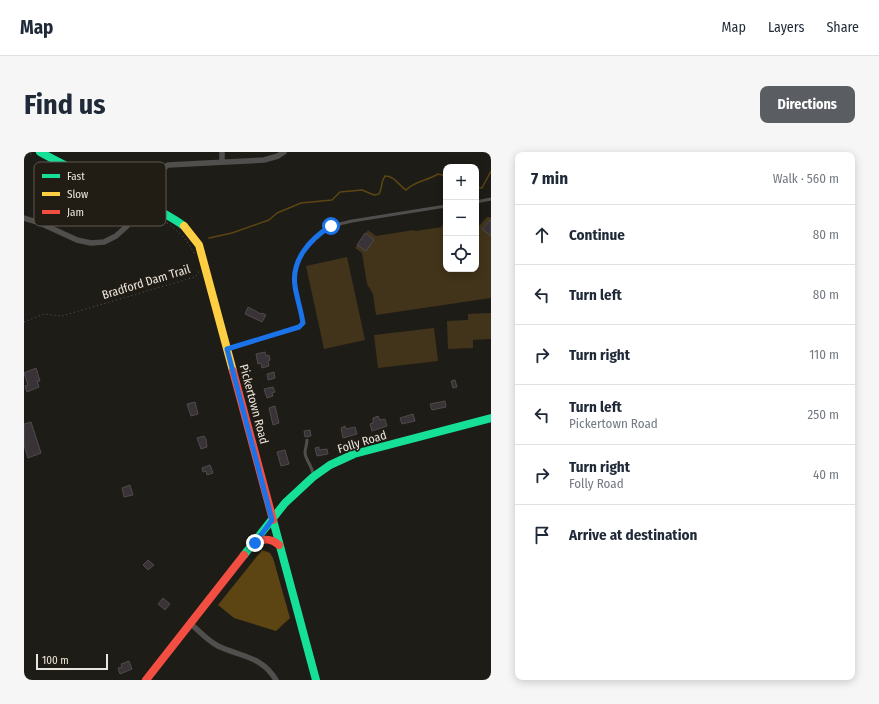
<!DOCTYPE html>
<meta charset="utf-8">
<style>
body{margin:0;font-family:"Fira Sans Condensed",sans-serif;background:#f6f6f7;color:#1f2937}
.controls{position:absolute;right:12px;top:12px;display:grid;overflow:hidden;border-radius:8px;box-shadow:0 2px 10px #0003}
.controls button{width:36px;height:36px;display:grid;place-items:center;padding:0;border:0;border-bottom:1px solid #e0e1e3;background:#fff;color:#1f2937;font:20px sans-serif}
.scale{position:absolute;left:12px;bottom:10px;width:72px;box-sizing:border-box;padding-left:4px;border:2px solid #e9e5df;border-top:0;font-size:11px;line-height:14px;white-space:nowrap;color:#e9e5df;-webkit-text-stroke:3px #211d14;paint-order:stroke}
.stop{position:absolute;width:12px;height:12px;margin:-9px;border:3px solid #1a73e8;border-radius:50%;background:#fff}
.stop.end{background:#1a73e8;border-color:#fff;box-shadow:0 1px 4px #0008}
.list{margin:0;padding:0;list-style:none}
h2{display:flex;justify-content:space-between;align-items:center;height:52px;margin:0;padding:0 16px;font-size:17px}
h2 small{font-size:13px;font-weight:400;color:#747a83}
.list li{display:grid;grid-template-columns:26px 1fr auto;gap:12px;align-items:center;box-sizing:border-box;height:60px;padding:0 16px;border-top:1px solid #e0e1e3}
.list b{display:block;font-size:15px;white-space:nowrap}
.list p{margin:0;font-size:13px;white-space:nowrap;color:#747a83}
.list em{font-size:13px;font-style:normal;color:#747a83}
.icon{flex:none;width:22px;height:22px;fill:none;stroke:currentColor;stroke-width:2;stroke-linecap:round;stroke-linejoin:round}
.map{position:relative;flex:none;width:467px;height:528px;overflow:hidden;border-radius:8px}
header{display:flex;align-items:center;gap:24px;box-sizing:border-box;height:56px;padding:0 20px;background:#fff;border-bottom:1px solid #e0e1e3}
header strong{font-size:19px}
nav{display:flex;gap:22px;margin-inline-start:auto;font-size:14px}
.intro{display:flex;align-items:center;justify-content:space-between;box-sizing:border-box;height:96px;padding:0 24px}
h1{margin:0;font-size:28px}
.button{padding:10px 18px;border-radius:8px;background:#5a5e63;color:#fff;font-size:14px;font-weight:700}
main{display:flex;gap:24px;padding:0 24px}
aside{flex:1;background:#fff;border-radius:8px;box-shadow:0 2px 10px #0003}
.map>svg:first-child{display:block}
.green{fill:#41341a}
.water{fill:#5c4513}
.lines{fill:none;stroke-linecap:round;stroke-linejoin:round}
.stream{stroke:#5c4513;stroke-width:1.5}
.building{fill:#393338;stroke:#4e4b4b}
.path{stroke:#5b5a58;stroke-width:1;stroke-dasharray:1 3;stroke-linecap:butt}
.lane{stroke:#504f4d;stroke-width:3}
.street{stroke:#504f4d;stroke-width:5.5}
.fast{stroke:#16e098;stroke-width:8}
.slow{stroke:#ffcf43;stroke-width:8}
.jam{stroke:#f24e42;stroke-width:8}
.route{stroke:#1a73e8;stroke-width:5}
.labels{text-anchor:middle;dominant-baseline:central;stroke-width:3.5;stroke-linejoin:round;paint-order:stroke}
.street-label{font-size:12px;fill:#e9e5df;stroke:#211d14}
.key{fill:#211d14;stroke:#5d5951;stroke-width:1}
.key-label{font-size:11px;fill:#e9e5df}
</style>
<header>
<strong>Map</strong>
<nav><a>Map</a><a>Layers</a><a>Share</a></nav>
</header>
<div class="intro"><h1>Find us</h1><a class="button">Directions</a></div>
<main>
<div class="map">
<svg width="467" height="528" viewBox="0 0 467 528">
<rect width="100%" height="100%" fill="#1e1c17"/>
<!-- green -->
<path class="green" d="M463 65H467V146L352 163 349 142 343 132 338 101 331 96 344 78 352 84 390 78 391 79 418 75V73H422V117H452V75H454Z
M323 105 341 188 300 197 282 114Z
M467 161V187L449 188V196L424 197 423 169 444 168V162Z
M410 176 414 209 354 216 350 183Z"/>
<!-- water -->
<path class="water" d="M238 398 246 401 249 406 266 466 252 479 210 466 194 453Z"/>
<g class="lines">
<!-- stream -->
<path class="stream" d="M452 35 458 36 467 19
M185 86 208 81 245 68 253 61 277 51 308 48 316 40 338 38 350 43 355 42C359 35 356 31 361 24 371 24 374 33 382 38 391 29 403 29 414 22L422 24"/>
</g>
<!-- building -->
<path class="building" d="M467 67V84L458 77Z
M341 81 350 88 342 99 333 93Z
M224 155 237 162 238 161 242 163 238 170 221 162Z
M241 200 242 204 245 203 246 208 244 209 245 214 238 216 237 211 234 212 232 202Z
M12 216 16 229H13L15 235 3 240 1 234 4 233 0 221Z
M250 220 251 226 244 228 243 222Z
M431 228 433 235 429 236 427 229Z
M249 235 251 240 248 241 249 244 243 246 240 237Z
M421 249 422 255 408 258 406 252Z
M171 250 174 262 167 264 163 252Z
M251 254 255 271 249 273 245 256Z
M389 262 391 269 378 272 376 266Z
M354 264 356 268 361 267 363 274 348 279 346 272 349 271V266Z
M7 270 17 301 4 306 0 293V272Z
M321 274 322 277 331 275 333 282 319 286 317 276Z
M286 278 287 284 281 285 280 279Z
M180 284 182 287 183 295 177 297 173 286Z
M295 295V298L303 297 304 302 293 304 291 296Z
M261 298 265 312 257 314 253 300Z
M186 313 189 321 183 323 182 319 179 320 178 316Z
M106 333 109 343 100 345 98 336Z
M124 408 130 413 124 418 119 413Z
M139 446 146 452 141 458 134 452Z
M105 509 108 517 96 522 94 516 98 515 97 512Z"/>
<g class="lines">
<!-- path -->
<path class="path" d="M3 0 10 4
M28 15 38 20
M44 23 108 53
M143 71C156 80 164 89 171 103
M0 170 20 162 38 164 171 125 174 122 175 119"/>
<!-- lane -->
<path class="lane" d="M452 50 467 47
M204 196 275 175 279 171 271 133 272 116 279 100 296 81 307 74 328 69 422 54
M283 288C283 292 281 297 281 301 282 309 289 315 289 323"/>
<!-- street -->
<path class="street" d="M198 10V0
M0 66 16 71 53 88 67 91 80 90 92 84 103 74 130 23 144 13 240 8 254 4 260 0
M167 472C176 480 184 489 194 494 217 505 238 504 252 528"/>
<!-- fast -->
<path class="fast" d="M16 0C41 14 67 26 93 38 116 49 139 59 160 74
M249 368 292 528
M220 403 261 351 289 325 306 313 330 302 467 266"/>
<!-- slow -->
<path class="slow" d="M160 74 175 93 209 219"/>
<!-- jam -->
<path class="jam" d="M209 219 249 368
M231 391C240 386 247 386 255 393
M122 528 220 403"/>
</g>
<g class="lines">
<!-- route -->
<path class="route" d="M231 391 248 368 203 197 275 175 279 171C277 158 273 147 271 134 267 108 286 87 307 74"/>
</g>
<g class="labels">
<!-- street labels -->
<g class="street-label">
<text transform="translate(122 130) rotate(-17)">Bradford Dam Trail</text>
<text transform="translate(230 252) rotate(75)">Pickertown Road</text>
<text transform="translate(338 290) rotate(-17)">Folly Road</text>
</g>
</g>
<!-- legend -->
<rect x="10" y="10" width="132" height="64" rx="6" class="key"/>
<rect x="18" y="22" width="18" height="4" fill="#16e098"/>
<rect x="18" y="40" width="18" height="4" fill="#ffcf43"/>
<rect x="18" y="58" width="18" height="4" fill="#f24e42"/>
<g class="key-label">
<text x="43" y="28">Fast</text>
<text x="43" y="46">Slow</text>
<text x="43" y="64">Jam</text>
</g>
</svg>
<div class="controls">
<button>+</button>
<button>−</button>
<button><svg class="icon" aria-label="locate" viewBox="0 0 24 24"><circle cx="12" cy="12" r="6"/><path d="M12 2v4M12 18v4M2 12h4M18 12h4"/></svg></button>
</div>
<div class="scale">100 m</div>
<div class="stop" style="left:307px;top:74px"></div>
<div class="stop end" style="left:231px;top:391px"></div>
</div>
<aside>
<h2>7 min<small>Walk · 560 m</small></h2>
<ul class="list">
<li><svg class="icon" aria-label="ahead" viewBox="0 0 24 24"><path d="M12 20V5M6 11l6-6 6 6"/></svg><div><b>Continue</b></div><em>80 m</em></li>
<li><svg class="icon" aria-label="left" viewBox="0 0 24 24"><path d="M17 20v-9H6M10 6l-5 5 5 5"/></svg><div><b>Turn left</b></div><em>80 m</em></li>
<li><svg class="icon" aria-label="right" viewBox="0 0 24 24"><path d="M7 20v-9h11M14 6l5 5-5 5"/></svg><div><b>Turn right</b></div><em>110 m</em></li>
<li><svg class="icon" aria-label="left" viewBox="0 0 24 24"><path d="M17 20v-9H6M10 6l-5 5 5 5"/></svg><div><b>Turn left</b><p>Pickertown Road</p></div><em>250 m</em></li>
<li><svg class="icon" aria-label="right" viewBox="0 0 24 24"><path d="M7 20v-9h11M14 6l5 5-5 5"/></svg><div><b>Turn right</b><p>Folly Road</p></div><em>40 m</em></li>
<li><svg class="icon" aria-label="arrive" viewBox="0 0 24 24"><path d="M6 21V4h12l-3 4 3 4H6"/></svg><div><b>Arrive at destination</b></div></li>
</ul>
</aside>
</main>
